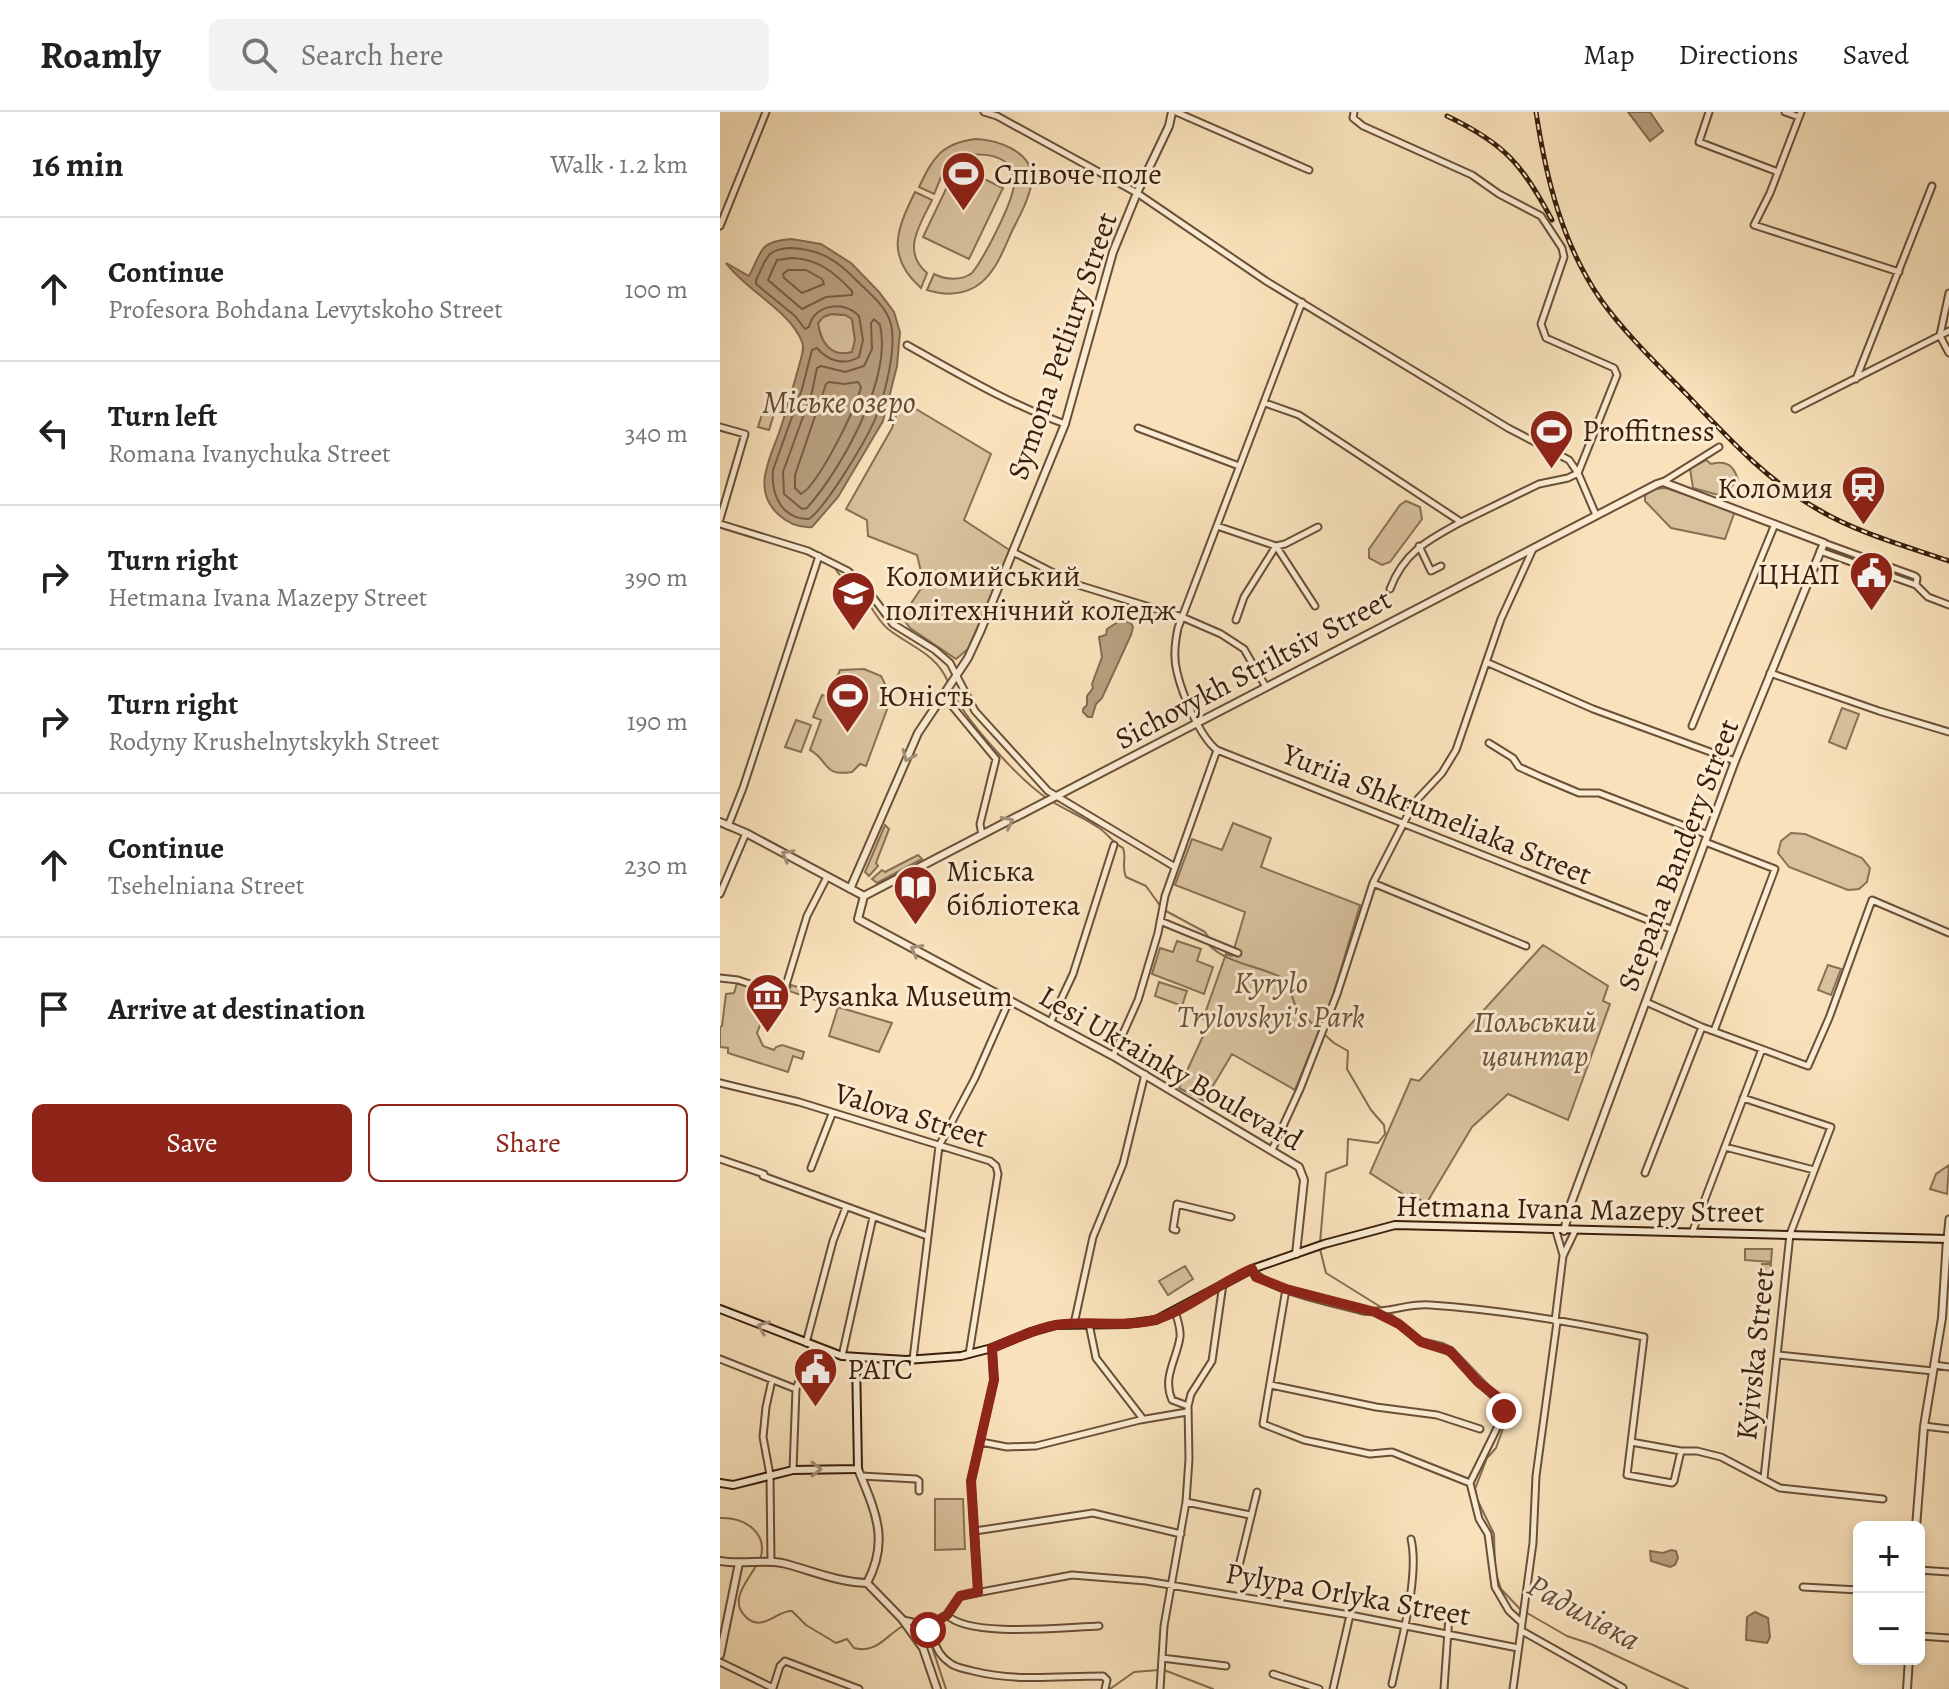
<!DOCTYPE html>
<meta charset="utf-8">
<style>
body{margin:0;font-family:Alegreya,serif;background:#f2f2f2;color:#202124}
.controls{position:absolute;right:24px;bottom:24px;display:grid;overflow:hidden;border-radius:12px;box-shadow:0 4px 12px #0003}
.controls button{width:72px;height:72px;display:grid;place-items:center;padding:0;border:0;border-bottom:2px solid #e0e0e0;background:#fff;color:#202124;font:40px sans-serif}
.stop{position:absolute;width:24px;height:24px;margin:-18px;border:6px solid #8f2418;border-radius:50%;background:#fff}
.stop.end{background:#8f2418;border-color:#fff;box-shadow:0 2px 8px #0008}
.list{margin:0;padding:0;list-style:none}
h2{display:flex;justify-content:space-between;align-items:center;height:104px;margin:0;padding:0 32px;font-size:34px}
h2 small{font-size:26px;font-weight:400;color:#757577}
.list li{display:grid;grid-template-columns:52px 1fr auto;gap:24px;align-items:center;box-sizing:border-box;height:144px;padding:0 32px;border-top:2px solid #e0e0e0}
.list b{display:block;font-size:30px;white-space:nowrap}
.list p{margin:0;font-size:26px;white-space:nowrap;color:#757577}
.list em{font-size:26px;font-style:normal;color:#757577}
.actions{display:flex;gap:16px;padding:24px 32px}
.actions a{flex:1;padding:18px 0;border:2px solid #8f2418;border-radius:12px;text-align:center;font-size:28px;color:#8f2418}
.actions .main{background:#8f2418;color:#fff}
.icon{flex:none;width:44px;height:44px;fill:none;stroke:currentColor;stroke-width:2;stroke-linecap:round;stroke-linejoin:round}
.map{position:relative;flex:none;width:1229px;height:1577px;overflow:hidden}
header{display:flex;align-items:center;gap:48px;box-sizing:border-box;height:112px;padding:0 40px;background:#fff;border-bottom:2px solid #e0e0e0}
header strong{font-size:38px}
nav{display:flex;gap:44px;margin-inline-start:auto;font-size:28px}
.search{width:560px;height:72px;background:#f2f2f2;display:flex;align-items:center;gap:20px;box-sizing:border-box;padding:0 28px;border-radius:12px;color:#757577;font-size:30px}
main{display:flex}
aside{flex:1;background:#fff}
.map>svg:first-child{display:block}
.green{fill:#d8c19d;stroke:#887054;stroke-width:2}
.water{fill:#b89f7f;stroke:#856b51;stroke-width:2;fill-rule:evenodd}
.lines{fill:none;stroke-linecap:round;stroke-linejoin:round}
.shore{stroke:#785e45;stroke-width:2}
.stream{stroke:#856b51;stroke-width:2}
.minor-casing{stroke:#694f37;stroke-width:9}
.tertiary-casing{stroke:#694f37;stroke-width:10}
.secondary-casing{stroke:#391e0b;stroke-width:10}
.minor{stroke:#fbecd3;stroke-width:5}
.tertiary{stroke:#fbecd3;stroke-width:6}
.secondary{stroke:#fbecd3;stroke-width:6}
.rail-casing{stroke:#391e0b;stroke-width:5}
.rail{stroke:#fbecd3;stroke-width:2;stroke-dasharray:6;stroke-linecap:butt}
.oneway{stroke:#a48f79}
.route{stroke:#8f2418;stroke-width:10}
.labels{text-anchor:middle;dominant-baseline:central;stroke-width:6;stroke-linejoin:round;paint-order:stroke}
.poi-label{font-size:30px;fill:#391e0b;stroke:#fbecd3;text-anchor:start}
.street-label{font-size:30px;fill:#391e0b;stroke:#fbecd3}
.park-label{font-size:30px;font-style:italic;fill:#694f37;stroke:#fbecd3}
.water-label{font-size:32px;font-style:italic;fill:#654b34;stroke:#fbecd3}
</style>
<header>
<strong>Roamly</strong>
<div class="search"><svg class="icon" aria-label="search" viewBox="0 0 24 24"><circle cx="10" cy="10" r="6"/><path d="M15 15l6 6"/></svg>Search here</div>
<nav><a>Map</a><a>Directions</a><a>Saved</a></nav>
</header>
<main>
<aside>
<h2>16 min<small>Walk · 1.2 km</small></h2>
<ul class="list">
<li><svg class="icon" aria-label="ahead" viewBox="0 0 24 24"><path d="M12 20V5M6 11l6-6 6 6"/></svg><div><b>Continue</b><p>Profesora Bohdana Levytskoho Street</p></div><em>100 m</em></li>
<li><svg class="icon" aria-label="left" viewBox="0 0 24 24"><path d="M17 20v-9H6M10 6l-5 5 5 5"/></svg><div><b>Turn left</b><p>Romana Ivanychuka Street</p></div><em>340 m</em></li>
<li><svg class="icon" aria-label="right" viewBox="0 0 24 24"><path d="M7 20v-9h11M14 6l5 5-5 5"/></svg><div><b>Turn right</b><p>Hetmana Ivana Mazepy Street</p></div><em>390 m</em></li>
<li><svg class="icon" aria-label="right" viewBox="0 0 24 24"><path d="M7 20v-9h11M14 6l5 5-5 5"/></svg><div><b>Turn right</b><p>Rodyny Krushelnytskykh Street</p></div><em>190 m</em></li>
<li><svg class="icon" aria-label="ahead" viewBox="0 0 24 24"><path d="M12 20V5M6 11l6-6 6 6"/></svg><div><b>Continue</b><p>Tsehelniana Street</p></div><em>230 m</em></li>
<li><svg class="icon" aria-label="arrive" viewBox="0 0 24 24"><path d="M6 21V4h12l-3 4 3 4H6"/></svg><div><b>Arrive at destination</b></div></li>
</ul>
<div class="actions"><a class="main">Save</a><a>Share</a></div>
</aside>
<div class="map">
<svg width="1229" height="1577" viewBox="0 0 1229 1577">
<rect width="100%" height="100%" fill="#f9e2bb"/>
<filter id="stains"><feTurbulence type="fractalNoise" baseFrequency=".0025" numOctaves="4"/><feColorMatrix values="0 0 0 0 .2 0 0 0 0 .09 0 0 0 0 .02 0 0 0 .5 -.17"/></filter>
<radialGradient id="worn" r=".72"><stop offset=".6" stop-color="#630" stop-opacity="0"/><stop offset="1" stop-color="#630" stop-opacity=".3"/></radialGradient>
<!-- green -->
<path class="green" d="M256 27C277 28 312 39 312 66 311 84 300 103 292 119 283 139 275 163 255 175 239 184 223 183 207 178L214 162C226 168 241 169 252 161 264 146 289 97 293 78 295 73 294 65 292 60 285 39 248 39 232 49 223 55 219 72 214 82L199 75C213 46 221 31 256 27Z
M237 54 283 76 249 147 203 125Z
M195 80 212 88C200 113 181 139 207 161L201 176C165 144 177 117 195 80Z
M111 202 125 203 132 207 135 228 133 240C110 246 101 230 98 211L103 205Z
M47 286 58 289 49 318 38 315Z
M181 288 271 342 244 408 291 439 248 537 236 547 190 516 182 505 204 472 197 443 148 424 147 408 126 397 172 316Z
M986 348 991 352C1006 348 1014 353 1018 368L1002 384 973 376 970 357Z
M946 376 1015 399 1005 427 951 416 925 389V383L933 377Z
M686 389 700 395 702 407 670 450 662 453 649 446V437L680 393Z
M144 557 161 564 170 582 166 590 169 592 146 654 140 652 132 660C102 665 109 648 90 638L101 608 93 605 102 583 109 585 120 558Z
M1122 596 1139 602 1126 637 1109 630Z
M76 608 91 613 81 640 65 635Z
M513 711 551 726 541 755 640 793 612 887 575 978 512 942 484 989 459 976 489 911 483 907 506 842 512 844 525 800 455 773 472 727 502 738Z
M165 713 169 717 156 751 158 754 149 764 145 760Z
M1071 721 1085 722 1142 746 1150 756 1147 770 1139 777 1128 778 1069 755 1058 741 1061 729Z
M198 743 202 747 157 771 152 767 162 758 165 760Z
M457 829 481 837 477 849 493 855 484 882 432 862 440 836 453 840Z
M823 833 888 874 883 889 890 892 848 1008 788 982 752 1015 706 1092 692 1082 689 1086 650 1061 691 967 699 969Z
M1108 853 1121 857 1111 883 1098 878Z
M439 870 467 879 462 894 435 884Z
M17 871 37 877 34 888 54 895 51 905 41 911 37 921 43 934 54 938 56 935 62 933 84 940 82 947 73 944 68 960 8 941V936L0 935V915L2 914 6 882 14 881Z
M71 873 103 883 101 890 69 879Z
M118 895 172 911 159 940 109 924Z
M1229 1053 1227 1082 1210 1077 1216 1062Z
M1025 1137H1052L1051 1150 1025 1148Z
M1042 1152H1051L1047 1187 1041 1186Z
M465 1154 473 1167 448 1183 439 1169Z
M215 1387H243L245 1437 215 1438Z"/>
<!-- water -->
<path class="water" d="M908 0H930L943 19 930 29Z
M71 127 101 132 131 151 159 180 174 200 180 220 177 254 163 309 118 385 92 415C79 416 69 412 59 403 31 378 50 347 60 318 67 297 73 275 79 254 81 245 85 238 82 230 71 199 25 178 6 151L29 164C43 138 38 130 71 127ZM111 202 125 203 132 207 135 228 132 240C111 246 100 230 98 211L103 205Z
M401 508 411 511 413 515 411 523 382 586 376 592 372 605H368L363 600V597L367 593V584L373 576 372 572 382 545 379 525 386 523 387 517Z
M951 1438 956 1439 958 1446 955 1453 950 1455 931 1449 930 1439 943 1441Z
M1035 1500 1048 1506 1050 1525 1047 1531 1026 1528 1027 1505Z"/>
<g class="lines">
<!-- shore -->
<path class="shore" d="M71 136C98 137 116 147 135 167 147 179 164 192 170 209 178 233 165 282 156 305 147 327 107 394 89 407 61 407 51 382 53 358L82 277 92 238 97 236C108 249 124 254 139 245L143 228 139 204C124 188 94 192 89 215L85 217 75 204 36 172V168C47 147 45 137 71 136Z
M72 146C98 147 114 160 132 179V183L106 185 82 197 48 168 57 148Z
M68 158H86L102 167 104 172 82 181 64 166 63 162Z
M154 207 160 213C172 267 122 356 87 396L82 397 64 382 63 360 92 280 97 256 101 254 125 260 144 254 152 237 151 211Z
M109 270 124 272 138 270 141 275C136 296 99 372 81 382L75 376V363L106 272Z"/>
<!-- stream -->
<path class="stream" d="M115 456C122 469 136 477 145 488 154 497 158 509 168 517 191 535 217 542 228 570
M231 576C243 606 297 665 325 685 342 697 362 704 379 716 388 722 393 731 403 736 407 745 401 754 406 765L426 774 441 795
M446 799 485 820 489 826V833C510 854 544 854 566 868L577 898 614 931 628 939 627 957 651 998 664 1013 665 1022 658 1031 628 1027 627 1053 606 1061 600 1131
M600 1137 606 1161 664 1197
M670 1201 701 1226 723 1231 733 1236 788 1293 789 1300 776 1336 767 1346 755 1377 757 1387 774 1422 775 1456
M0 1406C25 1405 49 1421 40 1448
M36 1454C28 1468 8 1489 26 1505 31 1510 36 1512 43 1510 55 1507 60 1499 72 1499L86 1513 116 1531 127 1527 134 1536C157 1542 165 1524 183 1514
M776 1462 781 1477 801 1498
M807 1501 847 1524 871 1532 968 1577
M198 1514 211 1532 226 1577
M444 1558 493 1577
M390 1577 414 1560 439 1558"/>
<defs>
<path id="minor" d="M264 0 277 4 417 81 546 169 788 316 849 348 858 361 876 403
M456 0 589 58
M989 0 979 30 1058 60
M1065 0 1079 5
M1081 0 1050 81 1034 113 1179 160
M0 114 46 0
M582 190 458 516C455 530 453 546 457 560 462 582 480 625 497 638L953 818
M1220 223 1229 181
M1220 224 1229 241
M187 233C239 262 289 292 345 312
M1136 267 1212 74
M545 291 579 303 741 410 819 372 848 366 858 361 897 263 894 256 826 226 821 212 844 145 842 136 821 104 779 82 752 63 643 14 633 6 634 0
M1075 297 1229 219
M0 315 25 322 0 407
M418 316 519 354
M943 370 999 335
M0 412 88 439 128 459 149 480 173 512 215 538 230 551 255 599 328 679 455 755
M497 414 556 434 595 494
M1104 431 1195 464 1197 466 1196 473
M699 434 711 459 721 454
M1100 439 1196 473 1208 485 1229 493
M293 440 355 472 462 505 501 522 524 537 546 575
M670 477C684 440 708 428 741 410
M516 508 524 485 556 434 565 432 598 415
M766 550 873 597 1015 649
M1050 561 1159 599 1229 620
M223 583 276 647 260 712 262 723
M972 614 1055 412
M769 631 793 646 799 655 821 665 859 681H879L988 723
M8 714 23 676 99 444
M985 730 1055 757 994 919
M653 771 806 834
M0 782 26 721
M440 809 518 841
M0 866 18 868 63 883 87 804 107 765
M926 890 982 915 1088 954 1109 906 1152 788 1229 821
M330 911 353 862 394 733
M393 944 418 888 438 821 445 784 497 638
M0 971 79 990 270 1049 276 1054 278 1062 249 1242
M1023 986 1111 1015 1070 1122 1044 1366
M1005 1035 1094 1058
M552 1038 580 977 617 882 653 771 694 691 722 661 736 638 781 507 813 437
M0 1047 44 1062
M91 1056 112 1002
M925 1061 982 915
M43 1064 207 1124
M456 1118 453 1117 457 1092 511 1105
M836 1119 843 1143
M972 1121 1042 937
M1227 1127 1229 1107
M532 1157C543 1178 619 1192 643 1199 666 1202 688 1191 710 1193 782 1198 854 1210 924 1225L907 1363 952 1371 954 1369 961 1339H977L1001 1345 1060 1376 1163 1387
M566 1177 543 1312 584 1328 650 1342 672 1340 750 1371
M455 1199C457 1207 461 1216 460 1225 457 1247 442 1265 452 1288L468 1294
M657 1201 679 1212 701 1230 725 1237 734 1243 758 1270 782 1291 784 1299 781 1308 750 1371 759 1407 768 1422 775 1475 789 1499 801 1510
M835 1209 843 1144 855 1119
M354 1212 373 1125 403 1052 425 962
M369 1212 376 1246 423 1307
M86 1231 113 1129 126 1095
M1058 1243 1213 1259
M122 1244 153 1105
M0 1247 76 1277
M193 1247 219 1034 255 966 289 889
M1214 1253 1229 1255
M551 1273 656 1295 717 1303 760 1317
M1204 1314 1229 1317
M261 1330 287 1335 316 1334 420 1308 467 1300
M911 1330 961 1339
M73 1358 76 1277 92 1235
M141 1364 196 1367 199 1369V1379
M466 1390 530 1403
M255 1419 373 1401 461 1422
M51 1450 50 1363 43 1325 46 1295 52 1268
M518 1458 537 1380
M1199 1458 1229 1460
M1083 1475 1139 1478
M258 1480 251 1369 274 1268 272 1236
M227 1503 240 1484 352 1463 426 1469 630 1503 798 1536
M183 1508C222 1514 207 1536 230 1551 236 1556 246 1557 253 1559 297 1570 338 1564 383 1564L387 1568 385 1577
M206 1515 227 1503C249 1526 345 1515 379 1514
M802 1519 903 1576
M1199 1524 1229 1526
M442 1546 506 1554
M0 1550 53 1576
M553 1562 599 1577
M672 1572C680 1534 700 1464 691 1427
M53 1576 60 1554 65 1549 139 1577
M440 1577 444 1514 466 1390 469 1347 468 1294 471 1282 492 1249 503 1172
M613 1577 630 1503
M724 1577 729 1504
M793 1577 813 1431 816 1364 837 1210"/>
<path id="tertiary" d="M0 710 26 721 144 784
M130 777 198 621 248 546 260 520 345 312 393 140 417 81 449 14 452 0
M144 784 937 372 943 370 1104 431 1015 649 850 1094 844 1119
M144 784 138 807 393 944 579 1055 584 1068 576 1142
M138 1357C155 1399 170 1428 147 1471
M1196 1415 1204 1314 1222 1206 1227 1127
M0 1449C21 1453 43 1447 62 1451 91 1458 116 1470 147 1471
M147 1471 182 1507 203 1536 217 1577
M0 1543 19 1451
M1187 1577 1189 1547"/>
<path id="secondary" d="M0 1197 122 1244 186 1248 241 1244 272 1236 311 1220 336 1213 406 1212 436 1208 532 1157 604 1132 675 1113 1229 1127
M0 1371 13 1373 73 1358 138 1357 136 1247"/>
</defs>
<!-- minor casing -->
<use href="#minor" class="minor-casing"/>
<!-- tertiary casing -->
<use href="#tertiary" class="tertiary-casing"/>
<!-- secondary casing -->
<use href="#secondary" class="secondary-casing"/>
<!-- minor -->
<use href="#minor" class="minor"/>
<!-- tertiary -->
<use href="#tertiary" class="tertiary"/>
<!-- secondary -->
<use href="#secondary" class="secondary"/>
<defs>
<path id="rail" d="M816 0C826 66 842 132 881 188 907 224 940 255 971 287 1010 328 1049 370 1099 398 1138 421 1186 434 1229 449
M727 4C785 32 802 52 832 108"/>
</defs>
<!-- rail casing -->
<use href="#rail" class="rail-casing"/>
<!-- rail -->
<use href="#rail" class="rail"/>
</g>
<!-- one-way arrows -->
<defs><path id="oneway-chevron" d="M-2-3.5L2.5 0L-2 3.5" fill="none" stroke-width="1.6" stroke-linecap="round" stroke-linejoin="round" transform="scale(2)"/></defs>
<g class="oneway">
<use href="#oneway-chevron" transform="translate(188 644) rotate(113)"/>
<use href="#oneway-chevron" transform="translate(288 710) rotate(-27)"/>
<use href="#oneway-chevron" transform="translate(67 743) rotate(-151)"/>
<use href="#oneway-chevron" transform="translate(196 838) rotate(-152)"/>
<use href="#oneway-chevron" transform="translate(43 1215) rotate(-158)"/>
<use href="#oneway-chevron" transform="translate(96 1357) rotate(-1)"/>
</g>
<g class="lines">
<!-- route -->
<path class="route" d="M208 1518 206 1515 227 1503 240 1484 258 1480 251 1369 274 1268 272 1236C293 1228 313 1217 336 1213 368 1208 402 1216 434 1208 465 1200 500 1170 532 1157L536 1165 566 1177 655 1200 679 1212 701 1230 730 1239 758 1270 779 1286 784 1299"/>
</g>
<!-- icons -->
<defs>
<symbol id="stadium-pin" viewBox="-11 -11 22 30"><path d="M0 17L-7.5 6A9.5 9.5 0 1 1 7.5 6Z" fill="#8f2418" stroke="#fbecd3"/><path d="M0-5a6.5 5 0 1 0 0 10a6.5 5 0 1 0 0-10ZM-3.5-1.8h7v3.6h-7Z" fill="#fff"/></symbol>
<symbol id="station-pin" viewBox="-11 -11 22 30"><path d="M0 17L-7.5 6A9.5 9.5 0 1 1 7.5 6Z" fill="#8f2418" stroke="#fbecd3"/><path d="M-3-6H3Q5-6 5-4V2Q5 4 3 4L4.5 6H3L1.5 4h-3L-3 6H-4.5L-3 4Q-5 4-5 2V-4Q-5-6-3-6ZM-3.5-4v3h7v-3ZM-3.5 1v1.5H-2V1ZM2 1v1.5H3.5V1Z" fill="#fff"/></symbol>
<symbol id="civic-pin" viewBox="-11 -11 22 30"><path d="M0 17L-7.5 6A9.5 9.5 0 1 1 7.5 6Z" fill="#8f2418" stroke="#fbecd3"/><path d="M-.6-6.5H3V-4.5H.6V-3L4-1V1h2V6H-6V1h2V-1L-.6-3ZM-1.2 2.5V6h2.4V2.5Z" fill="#fff"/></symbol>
<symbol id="university-pin" viewBox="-11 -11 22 30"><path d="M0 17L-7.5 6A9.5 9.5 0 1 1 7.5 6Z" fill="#8f2418" stroke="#fbecd3"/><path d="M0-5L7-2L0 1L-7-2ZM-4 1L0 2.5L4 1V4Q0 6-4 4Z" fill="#fff"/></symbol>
<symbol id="library-pin" viewBox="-11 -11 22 30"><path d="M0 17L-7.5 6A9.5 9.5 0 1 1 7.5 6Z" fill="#8f2418" stroke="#fbecd3"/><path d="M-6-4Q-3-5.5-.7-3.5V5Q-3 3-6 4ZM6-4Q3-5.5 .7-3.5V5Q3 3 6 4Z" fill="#fff"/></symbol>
<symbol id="museum-pin" viewBox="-11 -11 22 30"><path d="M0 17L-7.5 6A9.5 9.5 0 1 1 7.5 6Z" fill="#8f2418" stroke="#fbecd3"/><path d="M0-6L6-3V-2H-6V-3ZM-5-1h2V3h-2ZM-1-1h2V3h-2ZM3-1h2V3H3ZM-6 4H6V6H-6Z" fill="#fff"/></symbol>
</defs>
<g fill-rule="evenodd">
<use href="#stadium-pin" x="218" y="36" width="51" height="69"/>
<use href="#stadium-pin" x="806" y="294" width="51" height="69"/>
<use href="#station-pin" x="1118" y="350" width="51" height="69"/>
<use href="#civic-pin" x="1126" y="436" width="51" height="69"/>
<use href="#university-pin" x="108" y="456" width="51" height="69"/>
<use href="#stadium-pin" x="102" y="558" width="51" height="69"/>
<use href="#library-pin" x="170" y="750" width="51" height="69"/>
<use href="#museum-pin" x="22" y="858" width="51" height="69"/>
<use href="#civic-pin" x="70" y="1232" width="51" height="69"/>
</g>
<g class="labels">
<!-- poi labels -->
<g class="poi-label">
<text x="274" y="62">Співоче поле</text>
<text x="862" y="319">Proffitness</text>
<text x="1113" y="376" text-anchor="end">Коломия</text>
<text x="1120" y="462" text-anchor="end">ЦНАП</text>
<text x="165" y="464">Коломийський<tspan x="165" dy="34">політехнічний коледж</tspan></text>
<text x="158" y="584">Юність</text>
<text x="226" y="759">Міська<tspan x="226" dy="34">бібліотека</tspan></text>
<text x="78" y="884">Pysanka Museum</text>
<text x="127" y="1257">РАГС</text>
</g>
<!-- street labels -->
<g class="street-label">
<text transform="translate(342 234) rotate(-71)">Symona Petliury Street</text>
<text transform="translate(533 557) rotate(-28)">Sichovykh Striltsiv Street</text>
<text transform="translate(717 702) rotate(22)">Yuriia Shkrumeliaka Street</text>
<text transform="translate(958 743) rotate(-69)">Stepana Bandery Street</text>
<text transform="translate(451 956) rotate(30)">Lesi Ukrainky Boulevard</text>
<text transform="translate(191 1003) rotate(17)">Valova Street</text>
<text transform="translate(860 1097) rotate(1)">Hetmana Ivana Mazepy Street</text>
<text transform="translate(1035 1242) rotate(-84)">Kyivska Street</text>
<text transform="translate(628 1482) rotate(10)">Pylypa Orlyka Street</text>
</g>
<!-- park labels -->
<g class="park-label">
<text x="551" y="871">Kyrylo<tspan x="551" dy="34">Trylovskyi's Park</tspan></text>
<text x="815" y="910">Польський<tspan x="815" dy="34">цвинтар</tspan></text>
</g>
<!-- water labels -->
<g class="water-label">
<text x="119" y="290">Міське озеро</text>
<text transform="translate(864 1500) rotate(29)">Радилівка</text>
</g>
</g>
<rect width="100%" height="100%" filter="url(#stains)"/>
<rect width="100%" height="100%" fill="url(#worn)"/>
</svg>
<div class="controls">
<button>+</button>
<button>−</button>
</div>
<div class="stop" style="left:208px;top:1518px"></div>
<div class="stop end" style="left:784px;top:1299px"></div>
</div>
</main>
